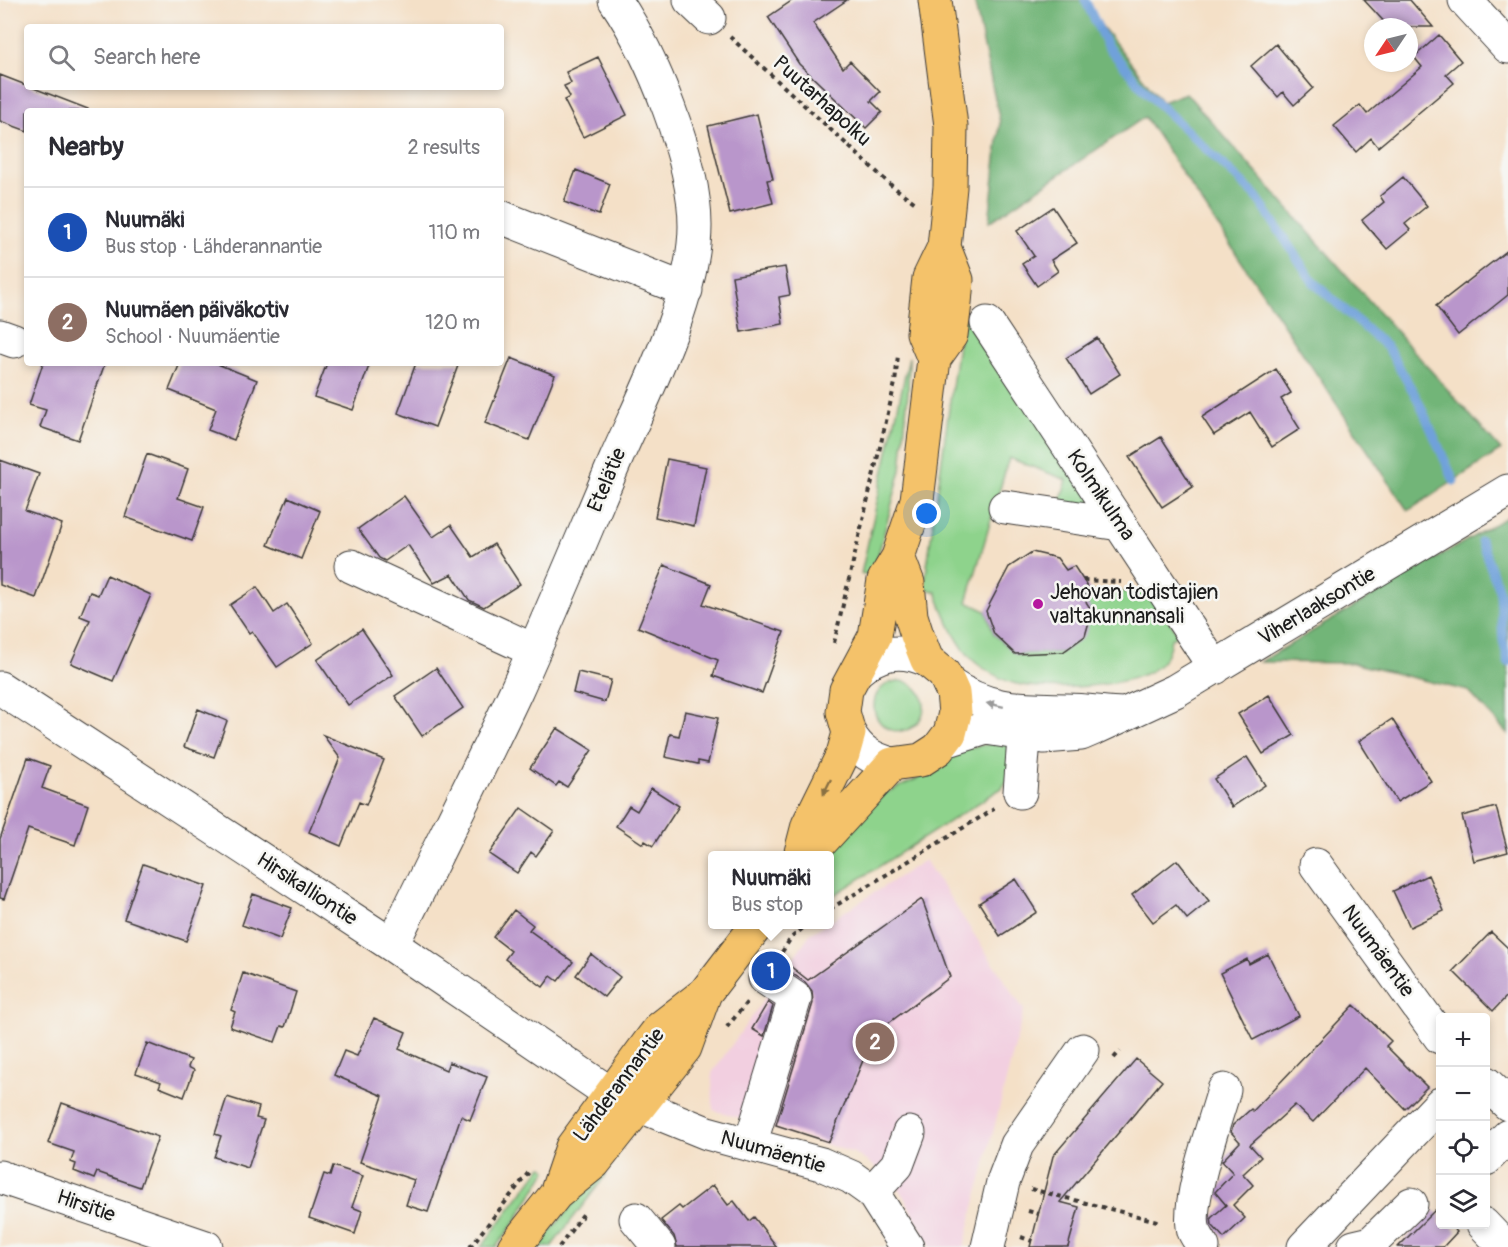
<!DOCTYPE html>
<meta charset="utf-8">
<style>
body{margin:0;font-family:Pangolin,sans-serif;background:#f2f2f3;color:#2b2b33}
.controls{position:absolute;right:18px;bottom:18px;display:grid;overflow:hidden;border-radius:6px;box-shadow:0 3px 9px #0003}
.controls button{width:54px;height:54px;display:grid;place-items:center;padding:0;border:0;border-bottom:2px solid #e1e1e2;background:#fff;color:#2b2b33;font:30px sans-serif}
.compass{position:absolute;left:1364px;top:18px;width:54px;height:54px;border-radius:50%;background:#fff;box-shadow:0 3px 9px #0003;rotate:235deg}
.you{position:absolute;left:927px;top:514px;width:21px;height:21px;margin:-15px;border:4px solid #fff;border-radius:50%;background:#1a73e8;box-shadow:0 0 0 9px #1a73e833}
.badge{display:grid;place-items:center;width:39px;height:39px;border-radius:50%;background:#b5179e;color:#fff;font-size:20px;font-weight:700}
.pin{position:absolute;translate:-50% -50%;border:3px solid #fff;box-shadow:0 2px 6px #0006}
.popup{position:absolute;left:708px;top:851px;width:126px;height:78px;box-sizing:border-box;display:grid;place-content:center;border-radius:6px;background:#fff;filter:drop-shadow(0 2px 4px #0005);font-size:20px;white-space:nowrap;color:#7c7c81}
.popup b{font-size:22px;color:#2b2b33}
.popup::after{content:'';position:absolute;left:50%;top:100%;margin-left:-12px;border:12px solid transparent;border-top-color:#fff}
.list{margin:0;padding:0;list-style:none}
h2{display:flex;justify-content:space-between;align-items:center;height:78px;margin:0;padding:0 24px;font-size:26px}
h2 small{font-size:20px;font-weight:400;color:#7c7c81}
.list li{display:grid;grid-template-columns:39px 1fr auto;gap:18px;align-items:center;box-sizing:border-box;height:90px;padding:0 24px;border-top:2px solid #e1e1e2}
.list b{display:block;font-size:22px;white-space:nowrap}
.list p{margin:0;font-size:20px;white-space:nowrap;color:#7c7c81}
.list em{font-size:20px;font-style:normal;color:#7c7c81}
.icon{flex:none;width:33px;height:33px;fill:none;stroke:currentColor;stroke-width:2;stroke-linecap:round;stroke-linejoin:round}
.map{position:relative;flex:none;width:1508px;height:1247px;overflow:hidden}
.search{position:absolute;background:#fff;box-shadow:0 3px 9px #0003;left:24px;top:24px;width:480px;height:66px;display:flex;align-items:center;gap:15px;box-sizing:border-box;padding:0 21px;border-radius:6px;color:#7c7c81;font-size:22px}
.panel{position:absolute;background:#fff;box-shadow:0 3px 9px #0003;left:24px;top:108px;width:480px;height:258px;border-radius:6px}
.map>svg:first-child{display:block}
.built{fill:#f2cfe0}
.green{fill:#8ed38c;stroke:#557854;stroke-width:1.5}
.forest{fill:#72b578;stroke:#47684a;stroke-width:1.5}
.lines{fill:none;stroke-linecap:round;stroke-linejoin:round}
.stream{stroke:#70a1da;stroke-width:9}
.building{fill:#b996cb}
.minor-casing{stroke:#3c3936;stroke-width:35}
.major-casing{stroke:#3c3936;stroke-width:35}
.path{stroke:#3c3936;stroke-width:4;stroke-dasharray:4.5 4.5;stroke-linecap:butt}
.minor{stroke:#fff;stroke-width:33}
.major{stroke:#f4c26a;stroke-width:33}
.oneway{fill:#999}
.oneway2{fill:#886f43}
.poi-dot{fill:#b5179e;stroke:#f6f6f2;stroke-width:2}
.labels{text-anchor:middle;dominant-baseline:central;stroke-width:5;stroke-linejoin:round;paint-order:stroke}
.street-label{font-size:21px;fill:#1c1c1c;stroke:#f6f6f2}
.poi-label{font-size:21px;fill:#1c1c1c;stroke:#f6f6f2;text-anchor:start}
</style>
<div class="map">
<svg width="1508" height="1247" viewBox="0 0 1508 1247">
<rect width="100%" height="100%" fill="#f6f6f2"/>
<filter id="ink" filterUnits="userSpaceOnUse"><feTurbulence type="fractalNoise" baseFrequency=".0167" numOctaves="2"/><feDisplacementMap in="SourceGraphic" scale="12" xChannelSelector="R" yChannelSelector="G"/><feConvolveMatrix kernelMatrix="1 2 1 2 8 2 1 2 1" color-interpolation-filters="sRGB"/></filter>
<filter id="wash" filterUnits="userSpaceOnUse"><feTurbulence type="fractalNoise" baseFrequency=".008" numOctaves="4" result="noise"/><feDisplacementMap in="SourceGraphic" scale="24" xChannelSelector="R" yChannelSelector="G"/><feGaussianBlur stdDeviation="1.35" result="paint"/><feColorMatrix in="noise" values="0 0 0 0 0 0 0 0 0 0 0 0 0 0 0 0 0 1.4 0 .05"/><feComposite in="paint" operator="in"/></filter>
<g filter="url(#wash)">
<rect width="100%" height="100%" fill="#f4e0c7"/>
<!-- built -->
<path class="built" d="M925 860 1024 1010 964 1247H931L900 1190 880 1170 854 1153 713 1110 712 1073 810 934 824 925 830 924V921Z"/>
<!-- green -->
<path class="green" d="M962 315 981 329 1101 509 1060 502 1067 480 1009 458 967 602 986 611 994 634 1016 654 1062 652 1083 597 1091 592H1150L1178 634 1171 639C1170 649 1165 660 1157 667 1130 688 1045 692 1013 683 1002 680 989 672 980 666 960 653 944 614 936 592L924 588Z
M909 357 908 392 901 470 873 574H861Z
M874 706a25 25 0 1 1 50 0a25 25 0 1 1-50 0Z
M1007 741 1014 771 1002 788 830 898V856L883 794 934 771 960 749Z
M542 1166 547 1170 515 1222 496 1247H481Z
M599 1171 606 1175 551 1247H538Z"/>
<!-- forest -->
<path class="forest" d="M974 0H1081L1162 102 1186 93 1501 450 1408 511 1145 117 989 222 1000 122Z
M1508 516V734L1468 691 1352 663 1260 662Z"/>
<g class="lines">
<!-- stream -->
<path class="stream" d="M1085 0 1107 46 1147 93 1256 196 1313 282 1388 348 1418 400 1454 481
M1481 541 1500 593 1503 640 1508 662"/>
</g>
<g id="blocks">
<!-- building -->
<path class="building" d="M793 0H847L813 23 843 68 850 61 880 92 871 101 882 112 866 128 799 64 768 17Z
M1364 0H1410L1433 27H1389Z
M1439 35 1461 61 1446 74 1454 83 1378 147 1371 138 1356 152 1334 126 1360 105 1367 114 1422 67 1414 57Z
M1276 44 1313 88 1294 105 1283 92 1278 97 1251 66Z
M598 57 627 115 583 137 564 100 570 97 564 86 571 83 566 72Z
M0 75 88 109V111H27V131L0 121Z
M757 114 773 179 767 180 773 203 730 214 708 126Z
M576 170 610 184 599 215 564 202Z
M1403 177 1427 206 1405 224 1410 230 1387 249 1362 220 1384 202 1380 196Z
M1053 207 1077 243 1051 260 1058 271 1037 286 1022 264 1034 256 1017 231Z
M1508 250V295L1458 335 1436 306Z
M785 267 790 295 779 297 783 324 741 332 732 276Z
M1097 338 1120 374 1089 394 1066 358Z
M511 358 555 375 529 440 485 423Z
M43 363H105L78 440 40 427 46 410 29 405Z
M180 363H215L257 380 234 440 208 430 216 409 169 390Z
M327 363H370L353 410 314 397Z
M416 363H459L435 427 398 413Z
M1276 369 1291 393 1281 399 1300 429 1272 447 1250 412 1214 435 1202 417Z
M1161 437 1193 487 1162 507 1129 457Z
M147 454 188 469 178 498 204 507 192 541 125 517Z
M667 459 706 467 694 526 655 517Z
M0 460 39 474 25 511 62 524 36 598 0 585Z
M404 496 433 537 451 525 473 557 494 544 520 584 484 607 469 600 452 574 434 583 408 545 385 561 379 558 358 529Z
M288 497 320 511 301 559 268 545Z
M1032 552 1057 558 1066 570 1074 566 1091 592 1083 597 1092 611 1085 636 1063 652 1015 654 994 634 986 611 1009 567Z
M664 565 711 584 703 604 784 632 762 693 713 676 718 660 638 627Z
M107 575 151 595 113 681 71 663 90 620 80 616 90 592 98 595Z
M257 587 274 613 287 604 313 643 277 667 252 631 249 633 230 605Z
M362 629 393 675 348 705 317 660Z
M436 668 463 708 422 736 395 696Z
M578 672 611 680 605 702 573 693Z
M1269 695 1294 735 1263 754 1238 714Z
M198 709 227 721 214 757 184 747Z
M685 711 718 718 708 763 698 761V764L665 757 670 734 679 736Z
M1392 719 1431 781 1397 802 1359 741Z
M557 728 592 750 567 787 559 782 556 786 530 768Z
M323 735 384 760 366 805 359 802 341 846 309 832 340 758Z
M1247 757 1265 785 1232 807 1214 779Z
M28 758 50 766 42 788 88 805 75 845 28 829 4 899 0 898V839Z
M651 788 679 806 653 846 645 841 643 844 616 826 629 806 637 811Z
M1496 807 1508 852 1474 861 1462 816Z
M521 808 554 831 536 856 531 852 517 873 489 854Z
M1177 860 1209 901 1187 919 1176 905 1153 922 1132 895Z
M143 864 206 886 186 941 124 919Z
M1428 875 1444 911 1410 927 1393 891Z
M1016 879 1037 912 1000 936 979 903Z
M253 894 292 908 280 939 242 925Z
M922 899 950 977 874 1034 829 1142 776 1125 813 1003 812 991 805 982 787 970 790 966 808 980Z
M514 910 533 925 529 930 573 962 558 981 551 976 543 987 505 959 511 951 493 937Z
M1491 932 1508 948V995L1493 1011 1453 971Z
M591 954 620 977 604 997 576 975Z
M1268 954 1299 1016 1253 1040 1220 973 1247 959 1249 964Z
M243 973 296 992 285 1027 281 1026 275 1042 230 1027 235 1012 231 1010Z
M768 1002 773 1006 764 1036 752 1029Z
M1354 1005 1391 1041 1386 1046 1427 1087 1405 1109 1365 1068 1313 1122 1295 1105 1250 1145 1261 1157 1243 1174 1253 1185 1233 1205 1245 1218 1224 1238 1212 1225 1211 1218 1226 1205 1215 1192 1233 1173 1222 1161 1240 1142 1231 1132 1233 1125 1251 1109 1253 1111Z
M374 1018 406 1032 399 1049 446 1070 449 1062 487 1077 470 1120 461 1116 428 1212 406 1205 414 1180 360 1162 383 1096 334 1075 344 1051 357 1056Z
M147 1043 191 1060 188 1067 194 1070 184 1097 159 1087 161 1082 136 1073Z
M1136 1059 1162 1081 1060 1202 1079 1207 1068 1247H1030L1053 1156Z
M227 1097 259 1107 256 1118 264 1120 248 1168 214 1157 221 1136 215 1134Z
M62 1103 158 1137 140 1187 97 1172 94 1179 74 1171 76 1164 71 1162 74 1152 48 1143Z
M333 1166 363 1176 352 1207 362 1211 355 1234 309 1218 324 1174 330 1176Z
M713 1185 728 1205 734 1201 749 1221 754 1217 777 1247H677L674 1236 661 1220 679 1206 682 1209Z
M1435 1210 1440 1216V1224H1450L1457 1232 1443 1247H1398Z"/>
</g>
</g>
<g filter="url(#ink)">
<use href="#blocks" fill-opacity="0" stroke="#3c3936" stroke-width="1.5"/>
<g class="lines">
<defs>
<path id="minor" d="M690 0 709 18
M1465 0 1508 47
M501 217 686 290
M987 323 1215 668
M0 336 14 341
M1005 507 1120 524
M351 566 533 650
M857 671C878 652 901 648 927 660
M949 684C989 711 1020 709 1066 710 1084 710 1103 713 1122 714
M0 688 392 945 611 1094 707 1133 821 1164 851 1177 872 1192 907 1247
M849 733C859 751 872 759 892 764
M945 741 986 728 1044 737 1081 734 1095 728 1175 691 1508 491
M1020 792 1026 712
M1316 865 1440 1037
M392 945C433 860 476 776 516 691 551 614 583 536 616 459 645 393 695 297 695 226 695 160 652 54 615 0
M1486 1083 1508 1104
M750 1145 795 998 765 978
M1486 1159 1508 1136
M0 1177 206 1247
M872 1192 897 1165 909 1133
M636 1219 659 1247
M1483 1224 1505 1247
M988 1247 1003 1182 1017 1145 1083 1050
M1203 1247C1201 1242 1196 1236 1194 1231 1185 1204 1216 1119 1224 1090
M1304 1247 1440 1104
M1354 1247 1371 1243 1411 1204"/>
<path id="major" d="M934 359 951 335 955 303 957 280 944 247
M800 856 808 825 843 754 849 733 843 712 846 690 875 636 884 580 898 557 917 500 934 359 923 333 929 278 944 247 950 187 951 126 935 0
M808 856 892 764 921 760 938 749 950 733 955 713 953 693 949 684 944 674 927 660 917 635 911 616 908 583 898 557
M556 1194 572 1147 650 1041 660 1028 705 993 758 924
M514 1247 556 1194 594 1163 685 1048 705 993"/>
</defs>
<!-- minor casing -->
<use href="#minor" class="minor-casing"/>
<!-- major casing -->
<use href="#major" class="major-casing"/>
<!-- path -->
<path class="path" d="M730 37 892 186 917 204
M1083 580 1121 582
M834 643 895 383 898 355
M830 909 994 809
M782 952 791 938 808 924
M727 1027 747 1002
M1114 1058 1120 1051
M1031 1189 1161 1222
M1028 1211 1039 1214
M1021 1237 1032 1241
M470 1247 529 1172
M559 1247 584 1213"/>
<!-- minor -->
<use href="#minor" class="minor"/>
<!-- major -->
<use href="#major" class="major"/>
</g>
<!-- one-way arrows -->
<defs><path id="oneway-solid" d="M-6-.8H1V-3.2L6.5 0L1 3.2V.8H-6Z" transform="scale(1.5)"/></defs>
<use class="oneway" href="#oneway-solid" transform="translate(995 705) rotate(-168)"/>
<use class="oneway2" href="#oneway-solid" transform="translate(827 787) rotate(116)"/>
</g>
<!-- markers -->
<circle class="poi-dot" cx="1038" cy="604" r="6"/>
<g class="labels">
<!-- street labels -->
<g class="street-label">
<text transform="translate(822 101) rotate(42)">Puutarhapolku</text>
<text transform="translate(607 480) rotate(-67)">Etelätie</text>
<text transform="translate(1101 495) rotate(56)">Kolmikulma</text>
<text transform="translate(1317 606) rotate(-31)">Viherlaaksontie</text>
<text transform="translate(307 889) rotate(33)">Hirsikalliontie</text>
<text transform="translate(1378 951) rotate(54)">Nuumäentie</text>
<text transform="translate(619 1085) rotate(-53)">Lähderannantie</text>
<text transform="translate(773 1152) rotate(16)">Nuumäentie</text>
<text transform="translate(86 1206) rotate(19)">Hirsitie</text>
</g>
<!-- poi labels -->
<g class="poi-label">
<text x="1050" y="592">Jehovan todistajien<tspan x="1050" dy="24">valtakunnansali</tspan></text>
</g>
</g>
</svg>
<div class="controls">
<button>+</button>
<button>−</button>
<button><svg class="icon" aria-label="locate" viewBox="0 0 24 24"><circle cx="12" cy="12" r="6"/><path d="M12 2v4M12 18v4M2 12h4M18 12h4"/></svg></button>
<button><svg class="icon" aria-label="layers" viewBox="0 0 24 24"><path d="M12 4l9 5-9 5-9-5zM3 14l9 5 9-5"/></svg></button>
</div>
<svg class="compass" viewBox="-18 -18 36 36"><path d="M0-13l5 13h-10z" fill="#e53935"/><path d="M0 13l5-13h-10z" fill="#7c7c81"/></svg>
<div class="you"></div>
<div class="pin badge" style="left:771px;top:971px;background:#1a4fb4">1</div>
<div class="popup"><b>Nuumäki</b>Bus stop</div>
<div class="pin badge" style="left:875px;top:1042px;background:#8d6e63">2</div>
<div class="search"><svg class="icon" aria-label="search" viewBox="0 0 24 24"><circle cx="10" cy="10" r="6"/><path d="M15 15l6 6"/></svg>Search here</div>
<section class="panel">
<h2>Nearby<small>2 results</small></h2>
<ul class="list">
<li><span class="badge" style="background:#1a4fb4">1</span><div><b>Nuumäki</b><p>Bus stop · Lähderannantie</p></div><em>110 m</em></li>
<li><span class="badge" style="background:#8d6e63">2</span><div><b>Nuumäen päiväkotiv</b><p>School · Nuumäentie</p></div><em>120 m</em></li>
</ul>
</section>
</div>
